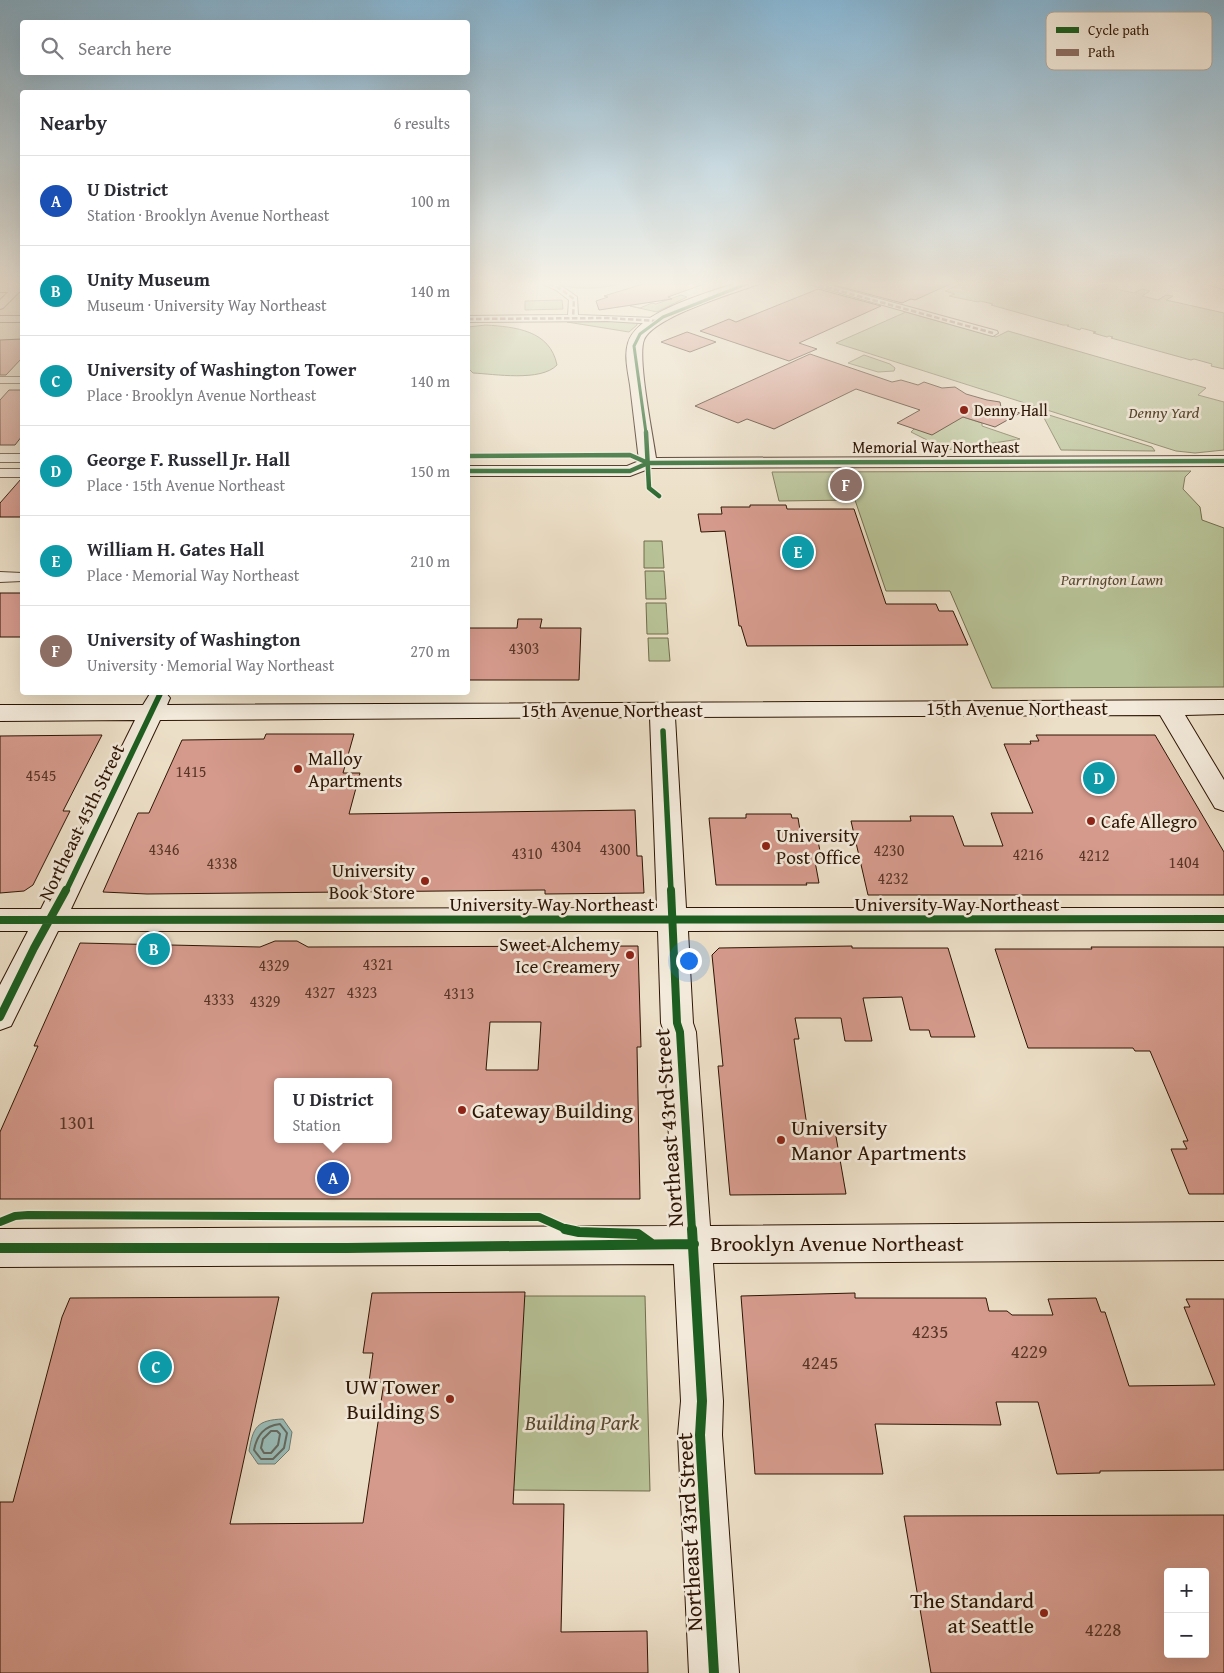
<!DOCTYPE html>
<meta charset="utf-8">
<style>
body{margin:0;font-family:"Gentium Book Plus",serif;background:#f7f7f7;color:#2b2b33}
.controls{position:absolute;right:15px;bottom:15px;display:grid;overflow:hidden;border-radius:5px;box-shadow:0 5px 20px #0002}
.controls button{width:45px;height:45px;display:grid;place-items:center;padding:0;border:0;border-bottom:1px solid #e1e1e2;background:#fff;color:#2b2b33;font:25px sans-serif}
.you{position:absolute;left:688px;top:960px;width:18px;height:18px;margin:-12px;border:4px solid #fff;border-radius:50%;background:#1a73e8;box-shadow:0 0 0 8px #1a73e833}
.badge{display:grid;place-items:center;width:32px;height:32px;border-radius:50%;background:#ea580c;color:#fff;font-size:16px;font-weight:700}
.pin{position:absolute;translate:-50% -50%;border:2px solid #fff;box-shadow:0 1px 5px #0006}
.popup{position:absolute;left:274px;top:1078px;width:118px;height:65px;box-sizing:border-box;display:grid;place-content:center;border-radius:5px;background:#fff;filter:drop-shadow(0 1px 4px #0005);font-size:16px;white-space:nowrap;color:#7c7c81}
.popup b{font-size:19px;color:#2b2b33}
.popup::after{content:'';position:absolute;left:50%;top:100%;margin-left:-10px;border:10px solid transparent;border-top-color:#fff}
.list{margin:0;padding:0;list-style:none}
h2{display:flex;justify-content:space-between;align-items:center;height:65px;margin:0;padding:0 20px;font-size:21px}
h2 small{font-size:16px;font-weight:400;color:#7c7c81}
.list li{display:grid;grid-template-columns:32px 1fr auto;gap:15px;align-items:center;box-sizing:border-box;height:90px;padding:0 20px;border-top:1px solid #e1e1e2}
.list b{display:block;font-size:19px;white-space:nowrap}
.list p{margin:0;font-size:16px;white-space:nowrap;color:#7c7c81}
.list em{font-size:16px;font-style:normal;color:#7c7c81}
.icon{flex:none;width:28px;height:28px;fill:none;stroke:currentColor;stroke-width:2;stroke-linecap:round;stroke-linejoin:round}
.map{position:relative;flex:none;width:1224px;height:1673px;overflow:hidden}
.search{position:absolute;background:#fff;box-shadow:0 5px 20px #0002;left:20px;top:20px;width:450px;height:55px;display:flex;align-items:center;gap:12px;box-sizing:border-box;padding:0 18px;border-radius:5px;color:#7c7c81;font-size:19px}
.panel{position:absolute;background:#fff;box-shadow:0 5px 20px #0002;left:20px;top:90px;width:450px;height:605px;border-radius:5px}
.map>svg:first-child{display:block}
.green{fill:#b7c296;stroke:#726c4d}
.water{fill:#99bcb8;stroke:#6e7970}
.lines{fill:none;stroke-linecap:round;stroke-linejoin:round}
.shore{stroke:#64685e;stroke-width:2}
.building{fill:#d59a8c;stroke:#2e1504;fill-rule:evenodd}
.street-casing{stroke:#5e4835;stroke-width:2}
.secondary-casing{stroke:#2e1504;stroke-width:2}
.street{fill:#f3eadb;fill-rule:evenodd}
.secondary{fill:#f3eadb;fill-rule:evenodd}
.quiet{stroke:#8d6e63;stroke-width:2.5;stroke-dasharray:5.5 2.5;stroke-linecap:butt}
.cycleway-far4-casing{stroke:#f3eadb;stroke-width:5}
.cycleway-far3-casing{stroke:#f3eadb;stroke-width:7}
.cycleway-far2-casing{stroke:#f3eadb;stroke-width:9}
.cycleway-far1-casing{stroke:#f3eadb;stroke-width:11}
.cycleway-casing{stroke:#f3eadb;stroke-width:13}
.cycleway-far4{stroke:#1b5e20;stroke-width:3}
.cycleway-far3{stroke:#1b5e20;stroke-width:4.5}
.cycleway-far2{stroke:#1b5e20;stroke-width:5.5}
.cycleway-far1{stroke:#1b5e20;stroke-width:8}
.cycleway{stroke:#1b5e20;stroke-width:10}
.poi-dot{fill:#8f2418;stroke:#f3eadb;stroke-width:2}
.labels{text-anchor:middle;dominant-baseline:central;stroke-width:5;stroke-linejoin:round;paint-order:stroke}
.far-poi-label{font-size:16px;fill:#2e1504;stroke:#f3eadb;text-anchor:start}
.far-park-label{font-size:16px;font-style:italic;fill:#574930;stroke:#f3eadb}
.far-street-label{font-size:16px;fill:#2e1504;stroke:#f3eadb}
.number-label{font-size:16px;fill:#583626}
.street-label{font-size:19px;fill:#2e1504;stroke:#f3eadb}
.poi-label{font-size:19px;fill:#2e1504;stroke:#f3eadb;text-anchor:start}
.near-number-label{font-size:19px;fill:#583626}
.near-poi-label{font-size:22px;fill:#2e1504;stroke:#f3eadb;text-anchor:start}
.near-street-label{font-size:22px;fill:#2e1504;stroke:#f3eadb}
.near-park-label{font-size:22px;font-style:italic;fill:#574930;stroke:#f3eadb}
.key{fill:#f3eadb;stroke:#b8aa9a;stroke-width:1}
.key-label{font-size:14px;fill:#2e1504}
</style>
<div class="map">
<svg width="1224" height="1673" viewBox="0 0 1224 1673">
<rect width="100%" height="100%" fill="#ecdfc7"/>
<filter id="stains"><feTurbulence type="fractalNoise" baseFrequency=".004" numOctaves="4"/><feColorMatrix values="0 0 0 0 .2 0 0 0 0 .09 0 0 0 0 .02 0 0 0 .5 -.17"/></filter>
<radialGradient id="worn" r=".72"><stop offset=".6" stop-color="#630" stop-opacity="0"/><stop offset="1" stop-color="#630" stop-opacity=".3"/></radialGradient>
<!-- green -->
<path class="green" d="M547 281H629C604 290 572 291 547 281Z
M967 281H1096L1118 287 1116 289 1134 293 1142 289 1150 291 1142 296 1158 300 1166 295 1173 296 1166 300 1224 313V369L1211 366 1212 364 1194 359 1191 360 1111 338 1113 337 1109 336 1107 337 1093 333 1096 332 1081 328 1080 330 1067 326 1069 325H1063L991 305 993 304 980 301 978 302 949 296 955 294 945 291Z
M681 295 687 297 657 312 630 306 640 308 652 303 656 304Z
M562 300 563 309 525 310V301Z
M906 312 996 337 1008 331 1206 388 1198 395 1224 402V450L1195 453 1176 451 836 343Z
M637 321V325L629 332 567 322Z
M486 325C515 327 550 330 557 365 541 382 494 374 473 373L468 368V327Z
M864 355 890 364 895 368 894 371 878 372 848 363Z
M1049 415 1152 447 1155 451 1061 450 1043 416Z
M963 417 982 423V426L1020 439 947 450 911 432 914 429Z
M1191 471 1185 477 1183 489 1200 507 1202 520 1224 528V687L992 688 950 591H886L855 500 779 501 772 472Z
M644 541H662L664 568H644Z
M645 571H664L666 599H646Z
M646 603H666L668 634H647Z
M648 638H668L670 661H649Z
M522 1296H645L650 1491 511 1490Z"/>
<!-- water -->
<path class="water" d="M283 1419 292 1432 289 1450 275 1464H258L249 1451C253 1427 257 1420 283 1419Z"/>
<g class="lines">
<!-- shore -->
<path class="shore" d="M280 1424 287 1433 284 1448 273 1459H261L254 1450C257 1435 264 1426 280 1424Z
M271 1431H277L280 1434 278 1445 271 1453H264L261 1448 263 1439Z"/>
</g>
<!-- building -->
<path class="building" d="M653 281H706L707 283 668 297 672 299 599 310 596 301 608 297 604 296Z
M837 281H883L896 284 904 281H957L915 300 911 299 902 303 830 284Z
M818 289 881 306 799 343 817 349 789 361 700 331 729 319 736 322Z
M687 332 716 342 690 352 661 342Z
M22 339V358L6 375H0V340Z
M810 354 892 382 901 380 918 385 924 382 942 388 955 387 966 394 987 400 1000 402 1001 407 1020 413 995 427 963 417 932 435 897 423 920 410 856 389 774 429 747 419 738 423 695 406Z
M9 390H22V436L15 445H0V400Z
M21 479H22V517H0V503Z
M750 505H786L787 509H854L886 604H936L939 611H953L968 645 747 646 741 626H739L725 531 701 532 698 514H722L721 507H750Z
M0 593H22V637H0Z
M518 619H542L540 628H581L579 680H468V628H517Z
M266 734H354L343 773H360L349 814 635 810 637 856H642L644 893 545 894V890L147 894 103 892 138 813H149L182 740 264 739Z
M102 735 63 811H70L33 885 24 891 0 893V736Z
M1036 735H1155L1224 852V895H868L851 821H911L910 816H953L964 846H1003L991 813H1033L1004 744H1031L1030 741H1039Z
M746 814H791L792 818H798L801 836H817L821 856H814L819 883H806L807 885H716L709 818H746Z
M275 941H297L308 947 638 946 641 1047H637L640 1199H0V1132L38 1046H34L80 943 260 947ZM490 1022H541L538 1070H486ZM278 1082H388V1139H278Z
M852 946V948H948L975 1037H931L929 1030H910L902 997 863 998 872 1041H845L841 1018H795L799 1039H794L807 1126 834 1125 846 1194 730 1195 718 1066H723L712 955 719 948Z
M1091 947H1224V1194H1189L1171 1149H1187L1183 1141H1188L1150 1051H1135L1133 1048H1028L995 949H1092Z
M525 1292 513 1504H564L561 1632 647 1631 648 1673H0V1502H13L62 1317 70 1298 279 1297 230 1524 363 1523 384 1382H369L373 1353H363L372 1293Z
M855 1293V1298H986L989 1311H1007L1012 1315H1053L1048 1299 1096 1298 1101 1312H1105L1129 1386 1215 1385 1184 1307H1190L1186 1299H1224V1470L1100 1471V1473L1057 1474 1038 1402H996L1001 1425 875 1424 883 1474H755L741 1296Z
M1224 1515V1673H931L904 1516ZM1168 1572H1205V1654H1168Z"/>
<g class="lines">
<defs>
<path id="street" d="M22 281V289L3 308 0 309V300L19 282Z
M536 281C554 281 564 287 577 297L578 315 656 318 661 321 656 324 607 321 468 322V316L568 315 569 300 556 290Z
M798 281H814L997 331 998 333 993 336 989 335Z
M1171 281H1183L1173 287 1168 284Z
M1200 281 1224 283V289L1202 283Z
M0 316H22V322H0Z
M0 377H22V383H0Z
M0 454H22V462H0Z
M0 469H22V477H0Z
M0 572 22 573V581L0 582Z"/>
<path id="secondary" d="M742 281H760L759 284C734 293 653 317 644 340 637 357 653 436 656 458L1224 456V466L651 468 630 476H468V466H627L639 461C636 435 633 410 630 385 628 372 624 356 628 343 638 310 712 292 742 281Z
M0 284H22V292H0Z
M151 692 166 693 170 698 167 705 1224 700V714L1185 715 1224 780V811L1215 808 1160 715 675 717 686 908H1224V930L688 931 693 1023 696 1032 710 1226 1224 1222V1260L713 1263 723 1401 722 1435 739 1673H689L678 1435 681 1401 674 1264 0 1267V1229L673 1226 664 1032 661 1023 658 931H58L11 1026 0 1030V985L28 931H0V909H41L135 720 0 721V705H143ZM650 717 657 908 71 909 160 720Z"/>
</defs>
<!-- street casing -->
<use href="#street" class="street-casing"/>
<!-- secondary casing -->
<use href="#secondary" class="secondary-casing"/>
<!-- street -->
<use href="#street" class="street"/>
<!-- secondary -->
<use href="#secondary" class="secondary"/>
<!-- quiet -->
<path class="quiet" d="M541 281 559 288 574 299 573 318
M803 281 993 333
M1205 281 1224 286
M1173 284 1178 281
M468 319 607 318 656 321"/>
<defs>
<path id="cycleway-far4" d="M646 433 634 346 640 334 663 317 754 281"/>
<path id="cycleway-far3" d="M646 432 649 488 659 496
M468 456 630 455 648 463
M468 471H630L648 463 1224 461"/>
<path id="cycleway-far2" d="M663 731 671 891
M66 891 161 692"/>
<path id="cycleway-far1" d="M671 890 677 1023 680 1032 692 1230
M0 920 1224 919
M0 1017 34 948 66 890
M0 1222 15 1216 28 1215 539 1217 568 1230"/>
<path id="cycleway" d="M565 1229 579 1232 638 1234 652 1244
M692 1229 702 1401 700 1435 714 1673
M0 1248H347L694 1244"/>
</defs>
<!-- cycleway-far4 casing -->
<use href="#cycleway-far4" class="cycleway-far4-casing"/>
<!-- cycleway-far3 casing -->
<use href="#cycleway-far3" class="cycleway-far3-casing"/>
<!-- cycleway-far2 casing -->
<use href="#cycleway-far2" class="cycleway-far2-casing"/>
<!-- cycleway-far1 casing -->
<use href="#cycleway-far1" class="cycleway-far1-casing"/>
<!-- cycleway casing -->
<use href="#cycleway" class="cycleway-casing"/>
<!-- cycleway-far4 -->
<use href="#cycleway-far4" class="cycleway-far4"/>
<!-- cycleway-far3 -->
<use href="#cycleway-far3" class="cycleway-far3"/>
<!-- cycleway-far2 -->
<use href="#cycleway-far2" class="cycleway-far2"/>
<!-- cycleway-far1 -->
<use href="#cycleway-far1" class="cycleway-far1"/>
<!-- cycleway -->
<use href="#cycleway" class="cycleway"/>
</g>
<!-- sky -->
<linearGradient id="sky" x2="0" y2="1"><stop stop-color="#88b7d5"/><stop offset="0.55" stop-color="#f6f1e6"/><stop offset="1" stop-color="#f6f1e6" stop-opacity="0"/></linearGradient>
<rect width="1224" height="515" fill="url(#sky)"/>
<!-- markers -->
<g class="poi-dot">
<circle cx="964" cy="410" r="5"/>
<circle cx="298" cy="769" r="5"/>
<circle cx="1091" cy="821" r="5"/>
<circle cx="766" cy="846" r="5"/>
<circle cx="425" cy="881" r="5"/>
<circle cx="630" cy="955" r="5"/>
<circle cx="462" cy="1110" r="5"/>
<circle cx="781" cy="1140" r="5"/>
<circle cx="450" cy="1399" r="5"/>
<circle cx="1044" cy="1613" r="5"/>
</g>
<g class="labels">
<!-- far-poi labels -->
<g class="far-poi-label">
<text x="974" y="410">Denny Hall</text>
</g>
<!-- far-park labels -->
<g class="far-park-label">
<text x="1164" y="412">Denny Yard</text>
<text x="1112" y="579">Parrington Lawn</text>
</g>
<!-- far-street labels -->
<g class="far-street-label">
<text x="936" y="447">Memorial Way Northeast</text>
</g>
<!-- number labels -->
<g class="number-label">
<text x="524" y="648">4303</text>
<text x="191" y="771">1415</text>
<text x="41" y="775">4545</text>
<text x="566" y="846">4304</text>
<text x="164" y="849">4346</text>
<text x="615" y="849">4300</text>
<text x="889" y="850">4230</text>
<text x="527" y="853">4310</text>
<text x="1028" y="854">4216</text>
<text x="1094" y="855">4212</text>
<text x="1184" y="862">1404</text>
<text x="222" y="863">4338</text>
<text x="893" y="878">4232</text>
<text x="378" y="964">4321</text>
<text x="274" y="965">4329</text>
<text x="320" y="992">4327</text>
<text x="362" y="992">4323</text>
<text x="459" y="993">4313</text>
<text x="219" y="999">4333</text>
<text x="265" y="1001">4329</text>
</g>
<!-- street labels -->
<g class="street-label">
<text x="1017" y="708">15th Avenue Northeast</text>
<text x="612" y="710">15th Avenue Northeast</text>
<text transform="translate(81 822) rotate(-64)">Northeast 45th Street</text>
<text x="552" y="904">University Way Northeast</text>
<text x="957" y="904">University Way Northeast</text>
</g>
<!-- poi labels -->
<g class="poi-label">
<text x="308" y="758">Malloy<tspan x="308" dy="22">Apartments</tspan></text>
<text x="1101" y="821">Cafe Allegro</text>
<text x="776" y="835">University<tspan x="776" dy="22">Post Office</tspan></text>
<text x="415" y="870" text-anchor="end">University<tspan x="415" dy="22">Book Store</tspan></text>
<text x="620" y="944" text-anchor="end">Sweet Alchemy<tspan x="620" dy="22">Ice Creamery</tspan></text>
</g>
<!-- near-number labels -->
<g class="near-number-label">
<text x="77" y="1122">1301</text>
<text x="930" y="1331">4235</text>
<text x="1029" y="1351">4229</text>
<text x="820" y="1362">4245</text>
<text x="1103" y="1629">4228</text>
</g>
<!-- near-poi labels -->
<g class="near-poi-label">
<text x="472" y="1110">Gateway Building</text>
<text x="791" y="1127">University<tspan x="791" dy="25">Manor Apartments</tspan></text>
<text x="440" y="1386" text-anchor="end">UW Tower<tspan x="440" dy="25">Building S</tspan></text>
<text x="1034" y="1600" text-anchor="end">The Standard<tspan x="1034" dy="25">at Seattle</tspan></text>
</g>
<!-- near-street labels -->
<g class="near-street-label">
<text transform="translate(668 1128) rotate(-94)">Northeast 43rd Street</text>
<text x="837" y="1243">Brooklyn Avenue Northeast</text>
<text transform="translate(689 1532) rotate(-93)">Northeast 43rd Street</text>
</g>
<!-- near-park labels -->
<g class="near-park-label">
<text x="582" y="1422">Building Park</text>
</g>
</g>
<!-- legend -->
<rect x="1046" y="12" width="166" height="58" rx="8" class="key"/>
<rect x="1056" y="27" width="23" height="6" fill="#1b5e20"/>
<rect x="1056" y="49" width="23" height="7" fill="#8d6e63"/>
<g class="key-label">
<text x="1088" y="35">Cycle path</text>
<text x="1088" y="57">Path</text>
</g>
<rect width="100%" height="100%" filter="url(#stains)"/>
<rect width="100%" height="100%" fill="url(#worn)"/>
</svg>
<div class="controls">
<button>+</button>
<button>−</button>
</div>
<div class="you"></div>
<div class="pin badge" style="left:333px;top:1178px;background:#1a4fb4">A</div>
<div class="popup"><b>U District</b>Station</div>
<div class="pin badge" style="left:154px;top:949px;background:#0f9aa8">B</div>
<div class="pin badge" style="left:156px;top:1367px;background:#0f9aa8">C</div>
<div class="pin badge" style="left:1099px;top:778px;background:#0f9aa8">D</div>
<div class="pin badge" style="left:798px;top:552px;background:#0f9aa8">E</div>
<div class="pin badge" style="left:846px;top:485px;background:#8d6e63">F</div>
<div class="search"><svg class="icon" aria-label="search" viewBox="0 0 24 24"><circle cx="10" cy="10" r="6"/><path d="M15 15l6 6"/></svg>Search here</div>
<section class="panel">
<h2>Nearby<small>6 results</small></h2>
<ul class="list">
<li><span class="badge" style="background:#1a4fb4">A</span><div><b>U District</b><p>Station · Brooklyn Avenue Northeast</p></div><em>100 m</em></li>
<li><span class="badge" style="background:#0f9aa8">B</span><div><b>Unity Museum</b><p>Museum · University Way Northeast</p></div><em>140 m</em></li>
<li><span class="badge" style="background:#0f9aa8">C</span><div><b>University of Washington Tower</b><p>Place · Brooklyn Avenue Northeast</p></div><em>140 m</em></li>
<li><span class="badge" style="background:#0f9aa8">D</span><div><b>George F. Russell Jr. Hall</b><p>Place · 15th Avenue Northeast</p></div><em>150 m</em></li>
<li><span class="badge" style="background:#0f9aa8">E</span><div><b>William H. Gates Hall</b><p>Place · Memorial Way Northeast</p></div><em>210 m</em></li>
<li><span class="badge" style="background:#8d6e63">F</span><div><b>University of Washington</b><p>University · Memorial Way Northeast</p></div><em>270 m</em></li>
</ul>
</section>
</div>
